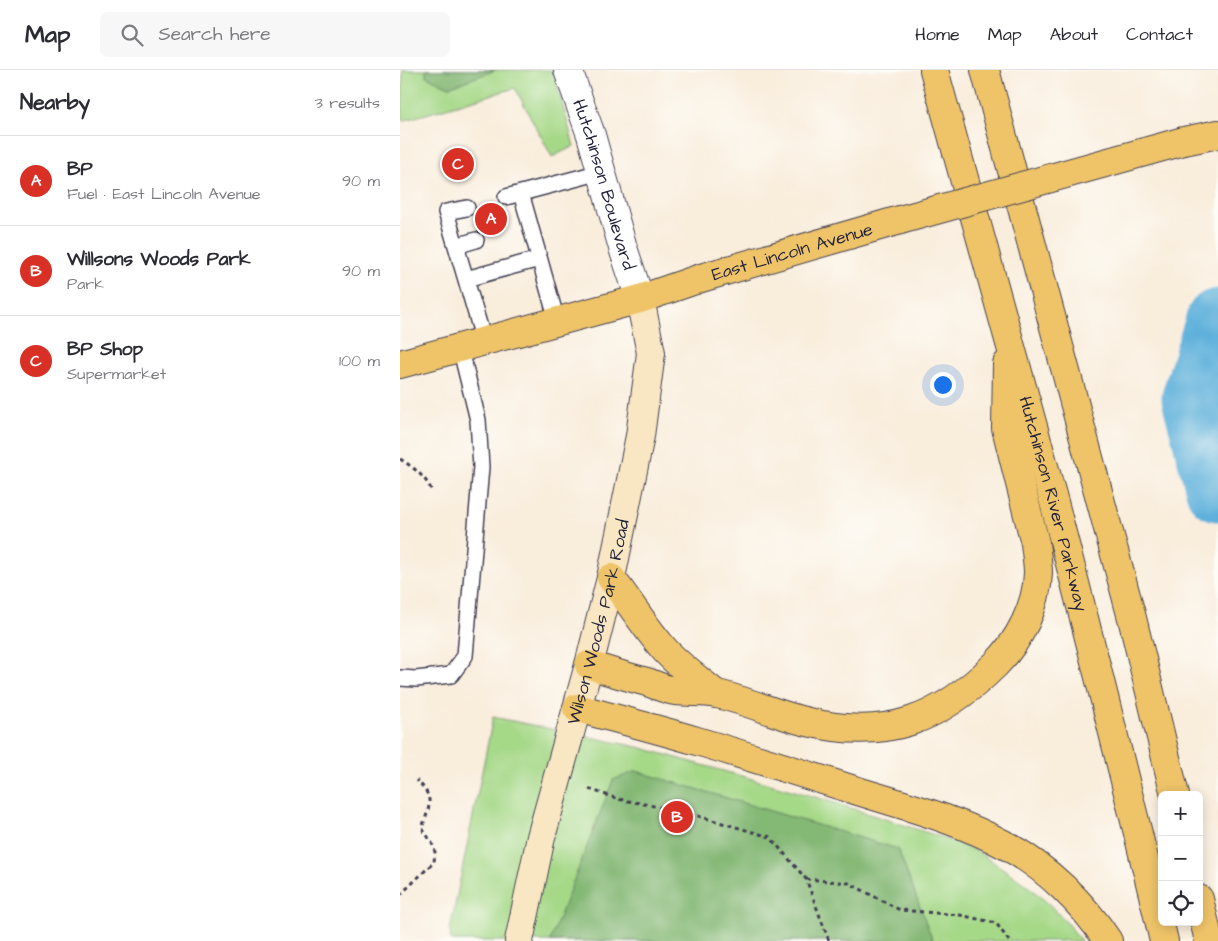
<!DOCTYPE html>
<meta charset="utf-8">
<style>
body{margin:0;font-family:"Architects Daughter",sans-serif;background:#f7f7f7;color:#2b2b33}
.controls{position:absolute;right:15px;bottom:15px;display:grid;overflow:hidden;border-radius:8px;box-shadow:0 2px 12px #0003}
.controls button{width:45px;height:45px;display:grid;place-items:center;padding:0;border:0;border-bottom:1px solid #e1e1e2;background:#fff;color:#2b2b33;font:25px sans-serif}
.you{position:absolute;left:542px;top:314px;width:18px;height:18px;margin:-12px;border:4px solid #fff;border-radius:50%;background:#1a73e8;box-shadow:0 0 0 8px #1a73e833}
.badge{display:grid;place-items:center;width:32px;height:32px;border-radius:50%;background:#d93025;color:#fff;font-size:16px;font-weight:700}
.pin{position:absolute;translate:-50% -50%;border:2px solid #fff;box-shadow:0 1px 5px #0006}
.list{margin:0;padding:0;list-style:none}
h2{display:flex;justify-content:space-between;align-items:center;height:65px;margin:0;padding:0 20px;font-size:21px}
h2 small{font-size:16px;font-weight:400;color:#7c7c81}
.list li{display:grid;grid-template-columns:32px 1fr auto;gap:15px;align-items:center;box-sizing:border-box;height:90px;padding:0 20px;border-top:1px solid #e1e1e2}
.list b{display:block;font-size:19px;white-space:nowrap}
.list p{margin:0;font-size:16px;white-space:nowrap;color:#7c7c81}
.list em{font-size:16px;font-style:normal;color:#7c7c81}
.icon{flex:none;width:28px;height:28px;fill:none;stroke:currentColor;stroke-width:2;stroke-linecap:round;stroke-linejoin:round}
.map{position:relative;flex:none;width:818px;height:871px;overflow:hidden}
header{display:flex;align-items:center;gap:30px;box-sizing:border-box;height:70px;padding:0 25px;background:#fff;border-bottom:1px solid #e1e1e2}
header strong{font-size:24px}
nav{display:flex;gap:28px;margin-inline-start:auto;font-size:18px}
.search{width:350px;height:45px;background:#f7f7f7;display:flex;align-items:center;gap:12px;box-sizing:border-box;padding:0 18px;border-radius:8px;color:#7c7c81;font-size:19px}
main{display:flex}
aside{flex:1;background:#fff}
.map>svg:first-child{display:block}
.green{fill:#a5d887;stroke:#647d61}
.forest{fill:#84b874;stroke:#536d58}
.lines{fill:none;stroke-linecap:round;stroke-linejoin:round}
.river{stroke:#5fb1db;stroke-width:65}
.lane-casing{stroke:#424053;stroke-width:18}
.street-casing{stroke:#424053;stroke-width:30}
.secondary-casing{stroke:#424053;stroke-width:30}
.primary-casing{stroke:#424053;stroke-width:30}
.highway-casing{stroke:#424053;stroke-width:30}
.path{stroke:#424053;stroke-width:3;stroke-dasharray:4 4;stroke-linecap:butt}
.lane{stroke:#fff;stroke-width:15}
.street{stroke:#fff;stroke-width:28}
.secondary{stroke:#f9e7c3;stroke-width:28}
.primary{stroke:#efc469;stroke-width:28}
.highway{stroke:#efc469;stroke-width:28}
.primary-bridge-casing{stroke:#424053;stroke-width:30;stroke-linecap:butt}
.primary-bridge{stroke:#efc469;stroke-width:28}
.labels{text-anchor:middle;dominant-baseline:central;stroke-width:4.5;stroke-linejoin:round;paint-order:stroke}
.street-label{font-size:18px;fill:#22223b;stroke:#fdfcf7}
</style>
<header>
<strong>Map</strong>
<div class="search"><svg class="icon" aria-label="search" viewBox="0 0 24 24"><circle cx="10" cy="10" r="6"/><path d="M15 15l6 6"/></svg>Search here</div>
<nav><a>Home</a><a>Map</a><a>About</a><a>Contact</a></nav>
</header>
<main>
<aside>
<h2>Nearby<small>3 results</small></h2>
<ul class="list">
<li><span class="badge">A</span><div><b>BP</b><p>Fuel · East Lincoln Avenue</p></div><em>90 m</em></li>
<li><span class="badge">B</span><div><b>Willsons Woods Park</b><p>Park</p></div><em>90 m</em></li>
<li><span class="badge">C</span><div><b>BP Shop</b><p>Supermarket</p></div><em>100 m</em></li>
</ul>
</aside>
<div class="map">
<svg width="818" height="871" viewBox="0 0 818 871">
<rect width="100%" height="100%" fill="#fdfcf7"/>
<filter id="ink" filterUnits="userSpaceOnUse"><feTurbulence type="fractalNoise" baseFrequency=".02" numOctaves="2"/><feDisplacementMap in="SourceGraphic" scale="10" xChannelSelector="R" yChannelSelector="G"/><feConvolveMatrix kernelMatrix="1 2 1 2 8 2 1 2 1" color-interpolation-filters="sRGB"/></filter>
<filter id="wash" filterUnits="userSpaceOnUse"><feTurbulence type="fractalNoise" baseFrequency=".0096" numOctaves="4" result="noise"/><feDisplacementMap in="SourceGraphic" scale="20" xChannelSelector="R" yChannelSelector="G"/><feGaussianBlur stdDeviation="1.12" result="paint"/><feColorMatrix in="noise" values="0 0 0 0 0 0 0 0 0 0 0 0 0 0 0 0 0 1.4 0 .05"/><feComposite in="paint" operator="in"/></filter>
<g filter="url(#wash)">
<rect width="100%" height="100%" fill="#f9eddc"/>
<!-- green -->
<path class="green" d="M3 0H153L174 76 152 87 115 18 2 51Z
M93 647 238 677 416 727 544 768 578 782 605 800 629 817 650 835 669 855 681 871H51L50 860Z"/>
<!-- forest -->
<path class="forest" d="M26 0H96L49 17 26 6Z
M236 701 498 779 533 871H150L213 710Z"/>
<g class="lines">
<!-- river -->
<path class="river" d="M818 251 794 328 818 419"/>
</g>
</g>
<g filter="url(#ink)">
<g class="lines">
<defs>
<path id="lane" d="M121 123 157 251
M106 127 201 102
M67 138 46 142 84 271
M56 176 76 170
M66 209 139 189
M0 608 16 609 51 605 65 586 81 397 78 350 60 277"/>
<g id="street">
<path id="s1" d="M168 0 191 65 223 178 240 229"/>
</g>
<g id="secondary">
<path id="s2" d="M119 871 141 767 189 595 211 508 240 366 251 283 240 229"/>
</g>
<g id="primary">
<path d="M784 71 818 64"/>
<path id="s3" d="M0 294 240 229 301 208 500 150"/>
</g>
<g id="highway">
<path id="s4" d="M534 0C573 144 615 288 654 432 692 578 729 724 764 871"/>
<path d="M585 0 732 548 775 725"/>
<path d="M211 508C229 531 244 556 264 579 279 596 298 609 316 624"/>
<path d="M189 595C208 601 228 607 247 612 256 615 266 620 276 621 289 623 304 621 317 624 348 631 377 645 408 652 486 671 540 650 596 594 619 571 637 536 638 503 638 493 636 483 635 473L606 358 607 294"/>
<path d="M177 638C217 649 257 659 297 671 347 686 398 702 448 718 502 735 558 749 607 776 647 798 683 833 708 871"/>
<path d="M799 829 809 871"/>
</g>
</defs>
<!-- lane casing -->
<use href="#lane" class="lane-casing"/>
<!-- street casing -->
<use href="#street" class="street-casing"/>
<!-- secondary casing -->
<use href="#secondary" class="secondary-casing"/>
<!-- primary casing -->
<use href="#primary" class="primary-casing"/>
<!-- highway casing -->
<use href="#highway" class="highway-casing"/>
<!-- path -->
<path class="path" d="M0 389C13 397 25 406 32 421
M189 719 218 729 285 742 370 767 406 809 429 871
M406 809 449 813 500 840 560 845 596 853 609 871
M0 825 34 792 35 782 32 773 22 758C30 735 35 727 16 710"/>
<!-- lane -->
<use href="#lane" class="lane"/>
<!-- street -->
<use href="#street" class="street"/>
<!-- secondary -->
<use href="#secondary" class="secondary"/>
<!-- primary -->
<use href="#primary" class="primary"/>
<!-- highway -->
<use href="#highway" class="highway"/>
<defs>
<path id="primary-bridge" d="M500 150 784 71"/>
</defs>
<!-- primary-bridge casing -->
<use href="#primary-bridge" class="primary-bridge-casing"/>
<!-- primary-bridge -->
<use href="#primary-bridge" class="primary-bridge"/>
</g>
</g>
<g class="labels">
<!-- street labels -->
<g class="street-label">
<text stroke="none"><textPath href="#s1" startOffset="120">Hutchinson Boulevard</textPath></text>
<text stroke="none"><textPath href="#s3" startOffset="408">East Lincoln Avenue</textPath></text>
<text stroke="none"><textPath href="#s4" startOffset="450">Hutchinson River Parkway</textPath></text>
<text stroke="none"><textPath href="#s2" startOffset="329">Wilson Woods Park Road</textPath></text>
</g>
</g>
</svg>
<div class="controls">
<button>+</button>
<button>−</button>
<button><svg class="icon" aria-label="locate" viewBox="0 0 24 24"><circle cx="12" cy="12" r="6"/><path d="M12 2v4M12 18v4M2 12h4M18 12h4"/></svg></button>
</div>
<div class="you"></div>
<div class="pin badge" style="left:91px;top:149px">A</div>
<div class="pin badge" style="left:277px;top:747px">B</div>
<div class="pin badge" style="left:58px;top:94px">C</div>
</div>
</main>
